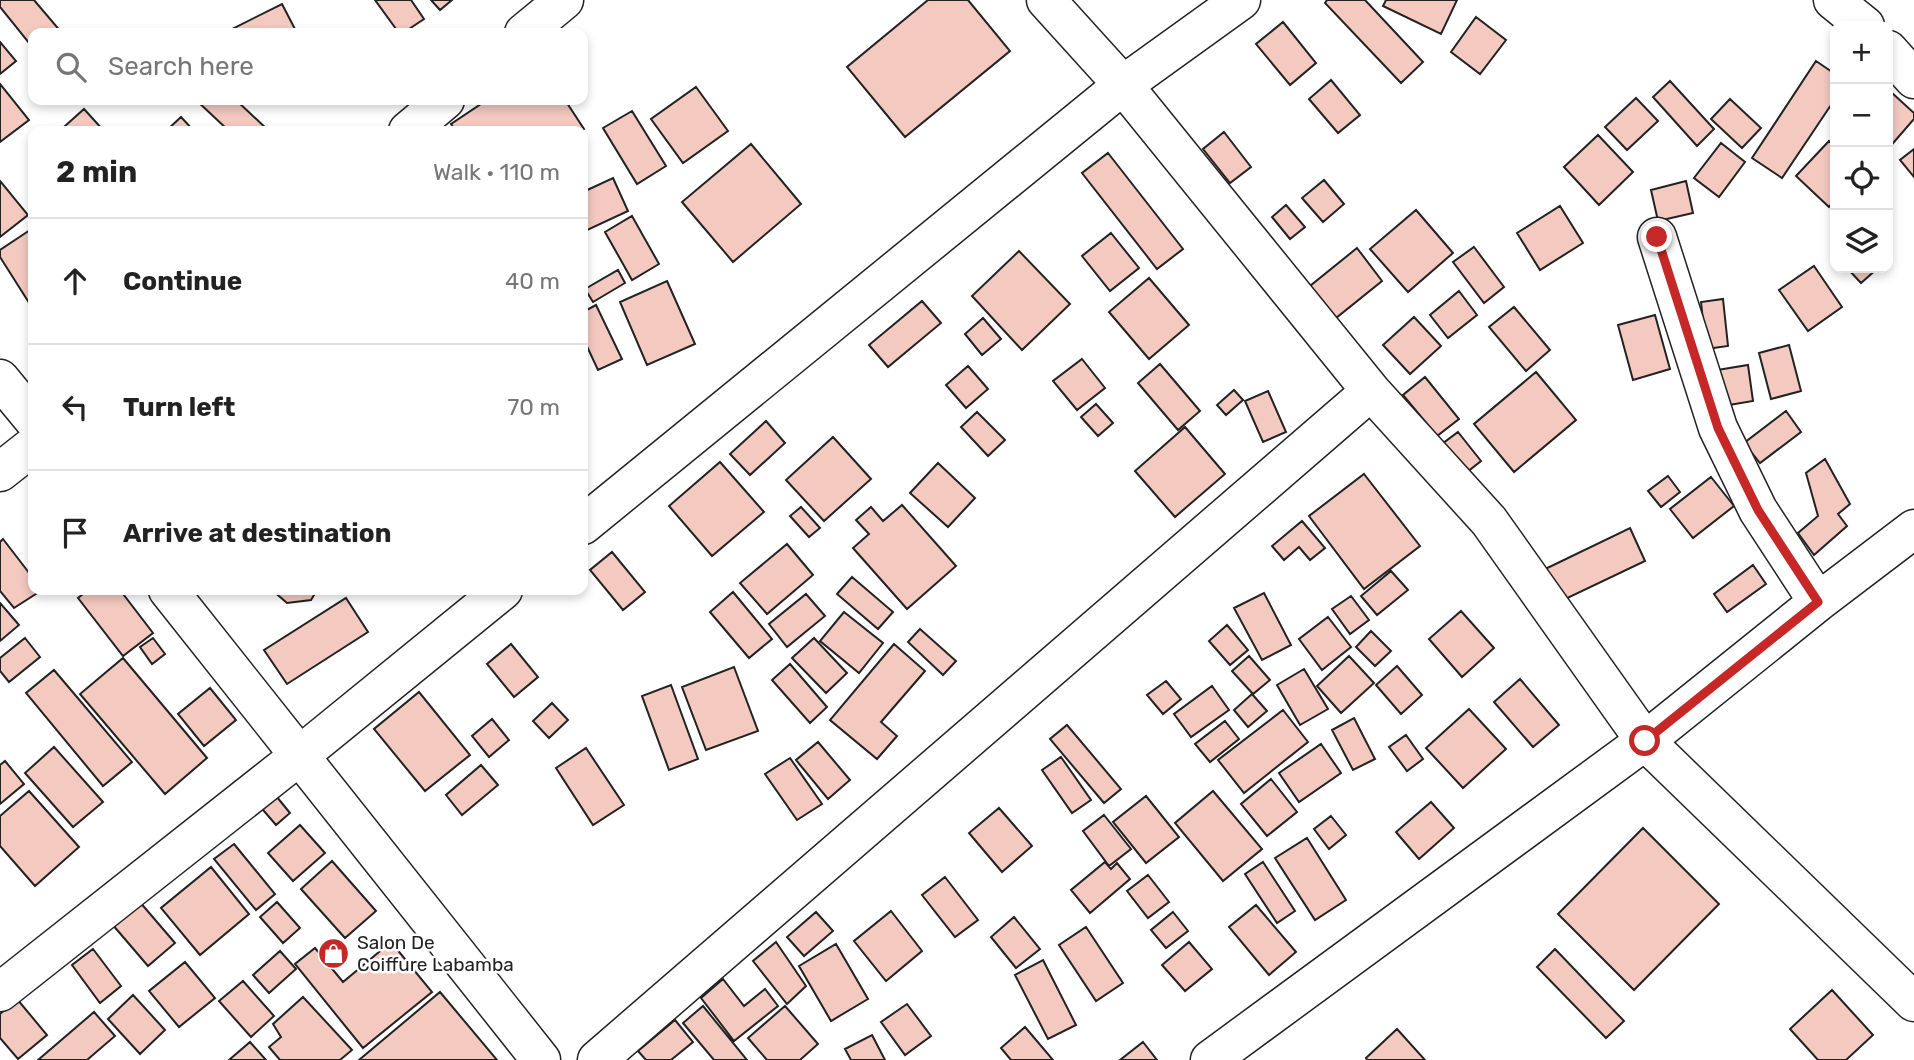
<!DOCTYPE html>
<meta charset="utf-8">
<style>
body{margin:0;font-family:Rubik,sans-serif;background:#f2f2f2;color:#222}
.controls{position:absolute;right:21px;top:21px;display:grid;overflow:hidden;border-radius:14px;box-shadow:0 4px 10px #0003}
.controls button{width:63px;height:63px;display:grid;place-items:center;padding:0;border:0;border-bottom:2px solid #e0e0e0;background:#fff;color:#222;font:35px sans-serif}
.stop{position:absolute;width:21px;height:21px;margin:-16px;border:5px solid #c62828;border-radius:50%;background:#fff}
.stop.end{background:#c62828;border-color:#fff;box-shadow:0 2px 7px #0008}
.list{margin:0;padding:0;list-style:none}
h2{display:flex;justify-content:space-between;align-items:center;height:91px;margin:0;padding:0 28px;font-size:30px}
h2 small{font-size:23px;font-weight:400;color:#767676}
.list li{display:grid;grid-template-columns:46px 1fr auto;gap:21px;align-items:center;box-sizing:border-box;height:126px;padding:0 28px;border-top:2px solid #e0e0e0}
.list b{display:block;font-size:26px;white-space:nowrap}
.list em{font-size:23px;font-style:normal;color:#767676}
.icon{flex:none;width:38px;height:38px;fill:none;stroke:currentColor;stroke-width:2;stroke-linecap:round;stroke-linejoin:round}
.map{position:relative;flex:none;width:1914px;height:1060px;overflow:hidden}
.search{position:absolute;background:#fff;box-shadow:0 4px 10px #0003;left:28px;top:28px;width:560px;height:77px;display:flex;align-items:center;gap:18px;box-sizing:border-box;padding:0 24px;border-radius:14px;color:#767676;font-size:26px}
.panel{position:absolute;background:#fff;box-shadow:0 4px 10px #0003;left:28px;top:126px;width:560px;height:469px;border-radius:14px}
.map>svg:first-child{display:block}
.building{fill:#f3c9c0;stroke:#222;stroke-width:2}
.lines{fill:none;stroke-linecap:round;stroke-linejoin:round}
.minor-casing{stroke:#222;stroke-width:41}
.minor{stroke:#fff;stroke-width:38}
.route{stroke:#c62828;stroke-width:9}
.labels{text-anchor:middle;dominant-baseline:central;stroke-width:5;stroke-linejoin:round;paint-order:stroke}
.poi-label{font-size:19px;fill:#222;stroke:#fff;text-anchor:start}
</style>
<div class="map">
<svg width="1914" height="1060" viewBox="0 0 1914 1060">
<rect width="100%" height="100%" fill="#fff"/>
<!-- building -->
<path class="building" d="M0 0H34L62 33H33V48L0 7Z
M375 0H411L424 19 403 33H399Z
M431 0H452L440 10Z
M928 0H968L1010 51 905 137 847 67Z
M1327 0H1365L1423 62 1401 83 1325 3Z
M1386 0H1457L1441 34 1383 6Z
M282 4 297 33H226V32Z
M1476 17 1506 40 1480 74 1451 52Z
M1283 22 1316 63 1290 85 1256 44Z
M0 42 16 61 0 74Z
M1816 61 1835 74V99L1782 178 1752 158Z
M1331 80 1360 115 1338 133 1309 99Z
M1670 81 1714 129 1697 146 1653 97Z
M0 84 29 120 0 142Z
M696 87 728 131 683 163 651 119Z
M1891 92 1914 113V119L1888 149V96Z
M1636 98 1658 121 1627 150 1605 127Z
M1730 99 1761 128 1742 148 1711 119Z
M196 100H236L269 131H229Z
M487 100H565L584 129 581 131H456L451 124Z
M84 109 104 131H70L65 126Z
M632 111 666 166 637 184 603 128Z
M181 117 194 131H166Z
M1224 132 1251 167 1230 183 1203 149Z
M1598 135 1633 172 1599 205 1564 167Z
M1829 141 1835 147V200L1829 207 1796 176Z
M1721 143 1745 162 1719 197 1694 178Z
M751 144 801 204 733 262 682 202Z
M1914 149V177L1900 160Z
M1108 153 1183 249 1157 269 1082 173Z
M613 178 628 211 583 232V192Z
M1324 180 1344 204 1323 222 1302 198Z
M0 181 28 215 0 237Z
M1686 181 1693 213 1658 221 1651 190Z
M1286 205 1305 227 1290 239 1272 217Z
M1560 206 1583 243 1540 270 1517 233Z
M1416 210 1453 253 1408 292 1370 249Z
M632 216 659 264 632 280 605 232Z
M33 228V309L0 257V250Z
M1111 233 1139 268 1110 291 1082 256Z
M1474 247 1504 287 1484 303 1453 262Z
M1357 248 1382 281 1336 318 1310 286Z
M1019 251 1070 304 1022 350 972 296Z
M1814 266 1842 307 1808 331 1779 290Z
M1847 268H1878L1861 283Z
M618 270 625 283 593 302 585 289Z
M1149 278 1189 325 1149 359 1109 312Z
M667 281 695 344 647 365 620 302Z
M1459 291 1477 315 1448 338 1430 315Z
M1723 299 1728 346 1706 349 1701 302Z
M922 301 941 323 888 367 869 345Z
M596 305 622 359 598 370 583 338V312Z
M1514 307 1550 350 1526 371 1489 327Z
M1655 315 1670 369 1633 380 1618 325Z
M1414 317 1441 346 1410 374 1383 345Z
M983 318 1001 339 982 355 965 334Z
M1789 345 1801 391 1771 399 1759 353Z
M1082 359 1105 388 1077 410 1053 381Z
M1160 364 1200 411 1178 430 1138 383Z
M1748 365 1753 401 1717 407 1711 371Z
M968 366 988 389 966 408 946 385Z
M1536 372 1576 420 1514 472 1474 424Z
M1425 377 1459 419 1437 436 1403 395Z
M1234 390 1243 400 1226 415 1217 405Z
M1268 391 1286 432 1263 442 1245 401Z
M1096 404 1113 423 1098 436 1081 417Z
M1786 411 1801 432 1760 463 1744 443Z
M977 412 1005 440 988 456 961 427Z
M766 421 785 443 750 475 730 454Z
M1185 427 1225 474 1175 517 1135 471Z
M1458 432 1481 461 1462 476 1438 447Z
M833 437 871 479 824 521 786 480Z
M1825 459 1850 504 1838 514 1847 526 1814 555 1798 533 1818 516 1806 473Z
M720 462 764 512 712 556 669 506Z
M938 463 975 498 948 527 910 493Z
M1364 474 1420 546 1364 589 1309 516Z
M1668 476 1680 492 1661 507 1648 491Z
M1711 477 1734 506 1693 538 1670 509Z
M902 505 956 566 907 609 853 548 869 534 856 520 871 507 883 521Z
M801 507 820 528 809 537 790 516Z
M1302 521 1325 548 1310 560 1299 547 1284 560 1272 546Z
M1630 528 1645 561 1557 603 1541 571Z
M3 539 33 578V590H42L14 608 0 591V542Z
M787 544 813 575 767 614 740 583Z
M612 552 645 592 623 610 590 570Z
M1753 565 1766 584 1727 612 1714 594Z
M1391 571 1408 590 1377 615 1361 596Z
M852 577 893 612 878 629 837 594Z
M88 590H120L153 633 123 656 78 598Z
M272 590H317L311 600 287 603Z
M733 592 772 639 749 658 710 612Z
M1264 593 1291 645 1262 660 1234 608Z
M806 594 825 616 787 647 769 624Z
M1351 596 1369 620 1350 634 1332 609Z
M346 598 368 632 287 684 264 650Z
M0 603 19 625 0 641Z
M1461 611 1494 648 1462 677 1429 639Z
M844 612 883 643 859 673 820 641Z
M1328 617 1351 647 1322 670 1299 639Z
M1227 625 1248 650 1230 665 1209 641Z
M920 629 956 661 943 675 908 642Z
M1371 631 1391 651 1375 666 1356 647Z
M25 638 40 657 9 682 0 671V658Z
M153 638 165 654 152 664 140 647Z
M814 638 847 673 826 693 792 658Z
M511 644 538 677 514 697 487 664Z
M894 644 925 671 881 722 897 736 877 759 830 720Z
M1249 656 1270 680 1253 694 1232 671Z
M1349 656 1374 683 1341 713 1317 686Z
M123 658 207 758 165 794 80 694Z
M790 664 827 707 810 723 772 680Z
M1397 666 1422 695 1401 714 1376 685Z
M734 667 758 731 706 750 682 687Z
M1304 669 1328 709 1300 725 1277 685Z
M54 670 132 762 103 786 26 693Z
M1520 679 1559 725 1533 747 1494 702Z
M1166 681 1181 699 1163 714 1147 695Z
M671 685 698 759 669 770 642 696Z
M1212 686 1229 710 1191 737 1174 714Z
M210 688 236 720 204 746 178 714Z
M419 692 470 755 425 791 374 729Z
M1252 694 1267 711 1248 727 1234 710Z
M552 703 568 720 549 738 533 721Z
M1469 709 1506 749 1463 788 1426 748Z
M1283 710 1308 742 1244 793 1218 760Z
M1354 718 1375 759 1353 770 1332 730Z
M492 719 509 740 489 757 472 736Z
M1225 721 1239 739 1210 762 1195 744Z
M1067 725 1121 789 1104 803 1050 739Z
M1406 735 1423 759 1407 771 1389 747Z
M818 742 850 780 828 799 796 760Z
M1321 744 1341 773 1299 802 1279 773Z
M54 747 103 802 73 827 25 773Z
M586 748 624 805 593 825 556 768Z
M1061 757 1091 800 1072 813 1042 770Z
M790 758 822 804 797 820 765 774Z
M5 761 24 784 0 804V765Z
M481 765 498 785 462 815 446 795Z
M1271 779 1297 812 1267 836 1241 804Z
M29 791 79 847 35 886 0 846V816Z
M272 791 290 813 276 825 258 804Z
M1213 791 1262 849 1223 881 1175 823Z
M1146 796 1179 837 1146 863 1113 822Z
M1431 802 1454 828 1419 859 1396 832Z
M999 808 1032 846 1002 872 969 833Z
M1104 815 1131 849 1109 866 1083 831Z
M1331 816 1346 835 1329 849 1314 829Z
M300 825 325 853 293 881 268 853Z
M1643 828 1719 904 1634 990 1558 914Z
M1307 838 1346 900 1315 920 1275 858Z
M234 844 275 894 256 910 214 859Z
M332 861 376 911 345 938 301 889Z
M1105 862 1111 869 1117 863 1130 879 1090 913 1071 890Z
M1263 862 1295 911 1277 923 1245 874Z
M211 867 249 914 200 955 161 908Z
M1148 875 1169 902 1148 918 1127 891Z
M945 877 978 920 955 937 922 895Z
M139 901 175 943 148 966 112 924Z
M277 902 300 928 283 943 260 917Z
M1256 905 1296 952 1269 975 1229 927Z
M891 911 922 951 886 981 854 941Z
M816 912 833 931 804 956 787 937Z
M1173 912 1188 931 1166 948 1151 930Z
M1014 917 1040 949 1016 968 991 937Z
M1086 927 1123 983 1096 1001 1059 945Z
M391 942 432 992 363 1048 295 964 315 948 343 982Z
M776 942 806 986 787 1004 753 961Z
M1189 942 1212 969 1185 991 1162 965Z
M836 944 868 999 831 1021 799 966Z
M93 949 121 986 100 1003 72 965Z
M1555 949 1624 1021 1606 1038 1537 967Z
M280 951 296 969 269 993 253 975Z
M1043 960 1076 1025 1048 1039 1015 975Z
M185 962 215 998 179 1027 149 991Z
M723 979 744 1006 765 989 778 1006 734 1041 701 998Z
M243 981 274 1016 251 1037 219 1001Z
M1832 990 1873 1035 1846 1060H1818L1790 1029Z
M440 992 497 1060H359Z
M133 995 165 1030 140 1054 108 1019Z
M303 997 352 1050 340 1060H280L269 1047 281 1037 273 1024Z
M17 999 47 1035 18 1059 0 1038V1014Z
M907 1004 931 1036 905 1055 881 1022Z
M703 1006 747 1060H714L683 1023Z
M785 1006 818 1044 800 1060H767L748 1038Z
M94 1012 115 1036 87 1060H38Z
M675 1020 693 1042 671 1060H646L638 1051Z
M1025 1027 1053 1060H1011L1001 1048Z
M1397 1029 1425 1060H1367L1366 1058Z
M872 1035 885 1060H851L845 1049Z
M250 1042 266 1060H229Z
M1143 1042 1157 1060H1120Z"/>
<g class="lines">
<defs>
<path id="minor" d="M1046 0 1123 85 1371 391 1489 521 1645 741 1914 1002
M1833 0 1865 26
M524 33 564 0
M1888 50 1914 79
M408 131 445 100
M1657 237 1718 428 1758 510 1818 602
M0 379 33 419
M0 472 33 446
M583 525 1123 85 1241 0
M168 590 541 1060
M0 992 299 756 503 590
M597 1060 1371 391
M1210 1060 1645 741 1818 602 1914 529"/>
</defs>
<!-- minor casing -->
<use href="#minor" class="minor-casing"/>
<!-- minor -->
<use href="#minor" class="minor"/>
</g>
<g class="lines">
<!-- route -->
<path class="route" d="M1645 741 1818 602 1758 510 1718 428 1657 237"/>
</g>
<!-- icons -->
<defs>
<symbol id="shop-disc" viewBox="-11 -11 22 22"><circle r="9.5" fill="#c62828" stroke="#fff"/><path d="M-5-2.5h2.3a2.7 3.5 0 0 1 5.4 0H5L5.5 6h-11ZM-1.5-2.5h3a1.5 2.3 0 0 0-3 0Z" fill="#fff"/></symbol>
</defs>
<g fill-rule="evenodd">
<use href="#shop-disc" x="316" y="936" width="35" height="35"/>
</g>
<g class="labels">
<!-- poi labels -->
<g class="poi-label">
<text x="357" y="942">Salon De<tspan x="357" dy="22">Coiffure Labamba</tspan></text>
</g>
</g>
</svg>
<div class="controls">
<button>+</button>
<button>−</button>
<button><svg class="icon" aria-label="locate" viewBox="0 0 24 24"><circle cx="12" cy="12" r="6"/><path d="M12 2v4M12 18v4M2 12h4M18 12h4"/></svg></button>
<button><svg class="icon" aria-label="layers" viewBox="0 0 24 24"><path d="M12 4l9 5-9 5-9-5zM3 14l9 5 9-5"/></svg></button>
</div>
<div class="stop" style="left:1645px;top:741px"></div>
<div class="stop end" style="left:1657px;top:237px"></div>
<div class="search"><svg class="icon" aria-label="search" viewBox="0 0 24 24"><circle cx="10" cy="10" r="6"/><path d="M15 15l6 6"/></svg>Search here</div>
<section class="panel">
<h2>2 min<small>Walk · 110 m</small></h2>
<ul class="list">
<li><svg class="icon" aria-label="ahead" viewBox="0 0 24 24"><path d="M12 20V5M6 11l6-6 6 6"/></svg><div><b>Continue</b></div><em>40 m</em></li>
<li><svg class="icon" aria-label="left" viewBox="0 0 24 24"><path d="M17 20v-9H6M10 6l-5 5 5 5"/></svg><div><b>Turn left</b></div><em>70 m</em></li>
<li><svg class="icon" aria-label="arrive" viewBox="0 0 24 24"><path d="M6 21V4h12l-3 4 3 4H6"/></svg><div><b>Arrive at destination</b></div></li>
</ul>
</section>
</div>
